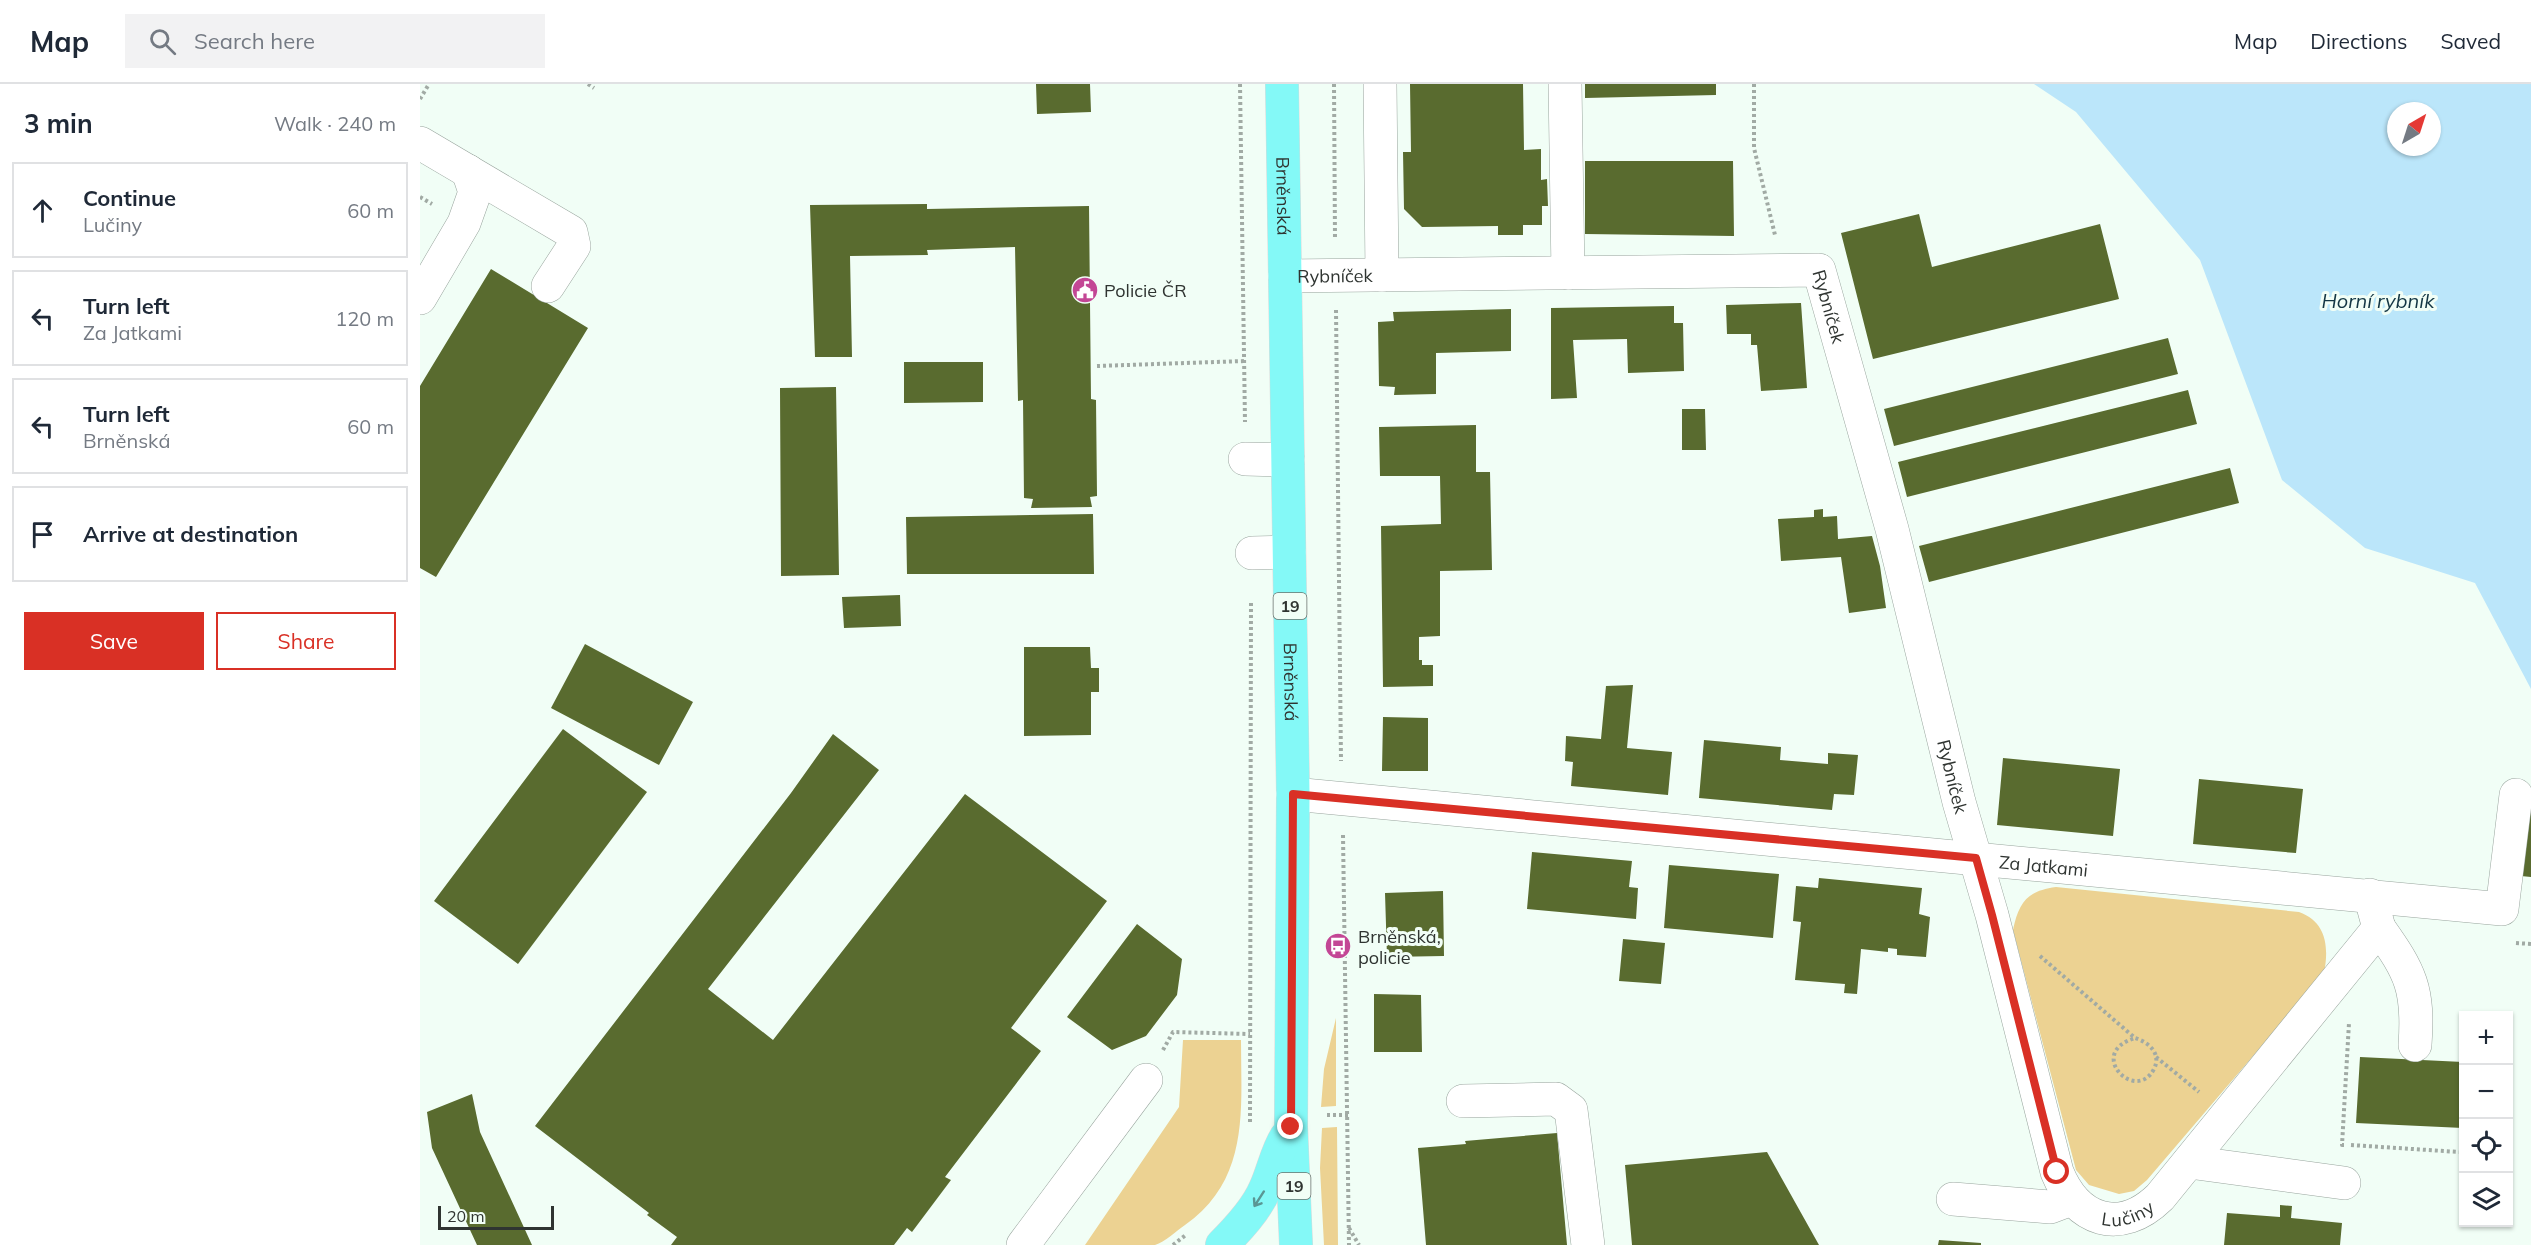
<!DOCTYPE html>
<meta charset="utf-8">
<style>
body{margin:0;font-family:Mulish,sans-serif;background:#f2f2f3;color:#1f2937}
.controls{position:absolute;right:18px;bottom:18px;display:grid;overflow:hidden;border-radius:0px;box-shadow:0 2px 4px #0004}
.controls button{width:54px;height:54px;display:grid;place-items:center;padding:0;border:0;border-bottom:2px solid #e0e1e3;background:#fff;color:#1f2937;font:30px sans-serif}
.compass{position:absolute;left:1967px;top:18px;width:54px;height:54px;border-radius:50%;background:#fff;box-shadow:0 2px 4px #0004;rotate:39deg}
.scale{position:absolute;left:18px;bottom:15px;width:116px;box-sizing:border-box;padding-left:6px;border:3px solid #2f3431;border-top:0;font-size:16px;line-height:21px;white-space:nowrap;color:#2f3431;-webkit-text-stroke:4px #f1fef6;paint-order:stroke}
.stop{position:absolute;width:18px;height:18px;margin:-14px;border:4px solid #d93025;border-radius:50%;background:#fff}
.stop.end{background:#d93025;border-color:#fff;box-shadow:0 2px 6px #0008}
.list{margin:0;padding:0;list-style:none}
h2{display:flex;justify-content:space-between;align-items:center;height:78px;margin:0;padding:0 24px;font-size:26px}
h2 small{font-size:20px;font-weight:400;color:#747a83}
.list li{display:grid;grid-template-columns:39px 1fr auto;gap:18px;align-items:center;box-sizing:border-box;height:96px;margin:0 12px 12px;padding:0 12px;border:2px solid #e0e1e3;border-radius:0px}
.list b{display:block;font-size:22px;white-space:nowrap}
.list p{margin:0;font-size:20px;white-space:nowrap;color:#747a83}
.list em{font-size:20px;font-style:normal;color:#747a83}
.actions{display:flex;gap:12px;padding:18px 24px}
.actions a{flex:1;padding:14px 0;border:2px solid #d93025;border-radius:0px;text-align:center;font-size:21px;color:#d93025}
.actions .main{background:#d93025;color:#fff}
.icon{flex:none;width:33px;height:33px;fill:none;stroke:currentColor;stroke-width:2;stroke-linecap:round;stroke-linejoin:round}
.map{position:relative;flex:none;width:2111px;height:1161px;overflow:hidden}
header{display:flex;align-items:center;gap:36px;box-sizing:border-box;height:84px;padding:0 30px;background:#fff;border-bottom:2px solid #e0e1e3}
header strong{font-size:28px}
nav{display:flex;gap:33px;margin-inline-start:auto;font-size:21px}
.search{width:420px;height:54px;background:#f2f2f3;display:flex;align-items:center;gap:15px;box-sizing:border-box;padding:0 21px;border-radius:0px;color:#747a83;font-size:22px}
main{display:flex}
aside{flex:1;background:#fff}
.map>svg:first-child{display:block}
.green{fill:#ecd292}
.water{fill:#bbe6fa;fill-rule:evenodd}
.building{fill:#596b2f}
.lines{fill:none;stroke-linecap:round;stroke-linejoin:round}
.minor-casing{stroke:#99a59e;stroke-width:34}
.major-casing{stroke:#dadada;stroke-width:34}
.path{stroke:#a1aaa4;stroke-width:4;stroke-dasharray:3 3;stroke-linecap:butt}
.minor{stroke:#fff;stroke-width:33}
.major{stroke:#84f9f7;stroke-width:33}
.oneway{stroke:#5a9694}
.route{stroke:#d93025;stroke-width:8}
.labels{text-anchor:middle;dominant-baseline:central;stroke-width:6;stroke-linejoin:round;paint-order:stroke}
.shield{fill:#f1fef6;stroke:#69716c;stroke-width:1.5}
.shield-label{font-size:16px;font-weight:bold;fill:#2f3431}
.street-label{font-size:18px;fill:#2f3431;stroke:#f1fef6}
.poi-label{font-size:18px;fill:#2f3431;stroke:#f1fef6;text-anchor:start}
.water-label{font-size:20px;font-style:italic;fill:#133644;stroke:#f1fef6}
</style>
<header>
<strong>Map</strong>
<div class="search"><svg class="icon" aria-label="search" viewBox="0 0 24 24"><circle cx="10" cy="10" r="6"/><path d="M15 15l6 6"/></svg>Search here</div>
<nav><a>Map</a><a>Directions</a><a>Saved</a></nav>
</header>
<main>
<aside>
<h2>3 min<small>Walk · 240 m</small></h2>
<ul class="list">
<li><svg class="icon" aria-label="ahead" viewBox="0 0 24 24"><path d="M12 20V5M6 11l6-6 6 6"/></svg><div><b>Continue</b><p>Lučiny</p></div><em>60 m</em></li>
<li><svg class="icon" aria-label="left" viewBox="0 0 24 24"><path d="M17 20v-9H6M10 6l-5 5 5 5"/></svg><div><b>Turn left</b><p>Za Jatkami</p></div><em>120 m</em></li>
<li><svg class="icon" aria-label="left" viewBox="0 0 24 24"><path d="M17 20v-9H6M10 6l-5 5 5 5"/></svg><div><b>Turn left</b><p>Brněnská</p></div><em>60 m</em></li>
<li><svg class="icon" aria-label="arrive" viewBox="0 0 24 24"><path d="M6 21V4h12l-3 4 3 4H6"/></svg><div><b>Arrive at destination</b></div></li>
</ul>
<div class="actions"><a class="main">Save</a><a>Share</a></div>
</aside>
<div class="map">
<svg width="2111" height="1161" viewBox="0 0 2111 1161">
<rect width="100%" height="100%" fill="#f1fef6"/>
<!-- green -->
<path class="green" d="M1636 803 1879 828C1907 838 1909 864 1904 889L1727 1096 1714 1107 1699 1110 1669 1101 1656 1086 1593 846C1599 818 1607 807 1636 803Z
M916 934V1022L901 1023 904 985Z
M763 956H821C821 1026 830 1095 765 1141 756 1147 745 1158 735 1161 722 1161 681 1161 665 1161L759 1023Z
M917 1043 918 1161H904L900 1084 902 1044Z"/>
<!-- water -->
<path class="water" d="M1614 0H2111V605L2055 499 1945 464 1862 396 1780 176 1656 28ZM1976 27H2012V63H1976Z"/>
<!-- building -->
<path class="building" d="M616 0H670L671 28 617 30Z
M990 0H1103L1104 66 1121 65V96L1127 95 1128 122H1122V141H1103V151H1078V142L1002 143 984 125 983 68H991Z
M1165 0H1296V11L1165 14Z
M1165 77H1313L1314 152 1165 150Z
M507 120V125L669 122 671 315 676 316 677 412 670 413 672 423 611 424 613 415 604 414 603 316 598 317 595 163 507 166 508 171 430 172 432 273H395L390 121Z
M1499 130 1512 183 1680 140 1699 215 1453 275 1421 149Z
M71 185 168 244 16 493 0 484V302Z
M1381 219 1387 304 1341 307 1337 261H1331V250H1307L1306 221Z
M1254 222V239H1263L1264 287 1208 289 1207 255 1153 256 1157 314 1131 315V224Z
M1091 225V267L1016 269V310L974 311 975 303 959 302 958 238 974 237 973 228Z
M1748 254 1758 290 1474 362 1464 325Z
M484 278H563V318L484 319Z
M416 303 419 491 361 492 360 304Z
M1768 306 1777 340 1487 413 1478 378Z
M1262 325H1285L1286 366H1262Z
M1056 341V388H1070L1072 486 1020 487V552L999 553V576H1002V581H1013V602L963 603 961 442 1021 440 1020 392H960L959 343Z
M1810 384 1819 419 1509 498 1499 462Z
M1403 425V433L1417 432 1418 455 1452 452 1460 482 1466 524 1429 529 1421 473 1361 477 1358 435 1394 433V426Z
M673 430 674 490H487L486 433Z
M480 511 481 542 424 544 422 513Z
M165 560 273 618 239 681 131 624Z
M604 563H670L671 584H679V608H671V651L604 652Z
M1213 601 1207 664 1252 668 1248 711 1151 702 1153 678 1145 677 1146 652 1181 655 1186 602Z
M963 633 1008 634V687H962Z
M143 645 227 708 98 880 14 817Z
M413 650 459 686 288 905 353 956 545 710 687 817 591 944 621 967 525 1093 531 1096 492 1148 487 1144 474 1161H251L257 1153 227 1131 229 1129 115 1042 371 709Z
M1284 656 1361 663 1360 676 1408 680V669L1438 671 1434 711 1414 710 1412 726 1279 714Z
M1583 674 1700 685 1693 752 1577 741Z
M1779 695 1883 705 1876 769 1773 760Z
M2111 717V793L2101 792Z
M1112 768 1212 777 1209 803 1218 804 1216 835 1107 825Z
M1249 781 1359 790 1353 854 1244 844Z
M1399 794 1502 804 1499 830 1510 833 1506 873 1477 871V865L1468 864V868L1441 865 1437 910 1424 909 1425 900 1375 896 1381 838 1373 837 1376 802 1398 804Z
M1023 807 1024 872 967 873 965 809Z
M717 840 762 875 757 911 726 952 692 966 647 933Z
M1203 855 1245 859 1241 900 1199 897Z
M954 910 1001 911 1002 968H954Z
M1940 973 2043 978V1044L1936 1039Z
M52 1010 60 1048 112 1161H57L12 1064 7 1028Z
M1137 1049 1147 1161H1006L998 1064 1046 1060 1045 1057Z
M1347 1068 1399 1161H1212L1205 1081Z
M1860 1121 1872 1122 1871 1134 1922 1139 1920 1161H1804L1807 1129 1860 1133Z
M1519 1156 1561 1159V1161H1518Z"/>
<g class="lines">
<defs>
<g id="minor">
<path d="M960 0 962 191"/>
<path d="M1145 0 1148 189"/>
<path d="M0 59 151 148 154 162 128 202"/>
<path id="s1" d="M865 192 1399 186 1472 445 1539 718 1572 831 1637 1088C1657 1137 1700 1152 1740 1113L1959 844 1950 811"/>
<path d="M0 214 44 139 55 108 48 87"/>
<path d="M825 375 868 376"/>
<path d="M832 469 869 468"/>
<path id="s2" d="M873 710 2082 825 2096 711"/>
<path d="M1959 844C1991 889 1999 905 1995 961"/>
<path d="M1043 1017 1136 1015 1151 1026 1168 1161"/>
<path d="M1769 1078 1924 1099"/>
<path d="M1533 1115 1630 1123 1651 1115"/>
<path d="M603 1161 726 996"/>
</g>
<g id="major">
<path id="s3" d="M862 0 873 710 871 1043 876 1161"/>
<path d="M802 1161C818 1145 836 1126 845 1105 853 1088 856 1069 866 1053"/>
</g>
</defs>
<!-- minor casing -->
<use href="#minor" class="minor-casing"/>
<!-- major casing -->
<use href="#major" class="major-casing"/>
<!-- path -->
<path class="path" d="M168 0 174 4
M820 0 825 338
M914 0 915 155
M1334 0V64L1355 151
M0 15 9 0
M0 113 12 120
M916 226 921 677
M677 282 825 277
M923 751 929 1161
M2096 859 2111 860
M1620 872 1715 954C1728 958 1742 969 1734 985 1716 1020 1665 969 1715 954
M743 966 753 948 830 950
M1736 973 1779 1008
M907 1031H928
M830 1038 831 518
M1924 1061H1922L1929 939
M1931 1061 2039 1068
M929 1144 939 1161
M753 1161 767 1150"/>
<!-- minor -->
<use href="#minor" class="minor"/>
<!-- major -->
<use href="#major" class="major"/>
</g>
<!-- one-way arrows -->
<defs><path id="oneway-shaft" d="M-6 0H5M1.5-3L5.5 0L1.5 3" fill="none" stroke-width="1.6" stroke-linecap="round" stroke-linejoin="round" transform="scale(1.5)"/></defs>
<use class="oneway" href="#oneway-shaft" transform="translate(839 1115) rotate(123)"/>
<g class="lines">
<!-- route -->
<path class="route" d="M871 1043 873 710 1556 774 1572 831 1637 1088"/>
</g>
<!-- icons -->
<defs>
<symbol id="civic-disc" viewBox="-11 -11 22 22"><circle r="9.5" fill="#c34695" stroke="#f1fef6"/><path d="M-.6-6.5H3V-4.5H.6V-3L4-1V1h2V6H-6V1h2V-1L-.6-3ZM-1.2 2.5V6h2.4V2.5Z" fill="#fff"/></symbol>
<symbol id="bus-disc" viewBox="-11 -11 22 22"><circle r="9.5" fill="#c34695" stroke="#f1fef6"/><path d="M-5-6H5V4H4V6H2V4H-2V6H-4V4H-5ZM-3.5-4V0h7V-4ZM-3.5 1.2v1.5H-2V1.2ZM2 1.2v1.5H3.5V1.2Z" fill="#fff"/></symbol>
</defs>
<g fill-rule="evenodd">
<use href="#civic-disc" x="650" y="191" width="30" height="30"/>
<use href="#bus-disc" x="903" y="847" width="30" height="30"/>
</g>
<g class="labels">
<!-- shield labels -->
<g class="shield">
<rect x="853.5" y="509" width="33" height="26" rx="4.5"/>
<rect x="857.5" y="1089" width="33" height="26" rx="4.5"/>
</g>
<g class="shield-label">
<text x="870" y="522">19</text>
<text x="874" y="1102">19</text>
</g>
<!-- street labels -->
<g class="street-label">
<text stroke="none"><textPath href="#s3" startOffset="112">Brněnská</textPath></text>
<text stroke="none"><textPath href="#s1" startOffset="50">Rybníček</textPath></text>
<text stroke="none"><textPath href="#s1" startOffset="572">Rybníček</textPath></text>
<text stroke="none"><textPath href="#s3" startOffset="598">Brněnská</textPath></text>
<text stroke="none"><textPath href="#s1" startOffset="1058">Rybníček</textPath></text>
<text stroke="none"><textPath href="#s2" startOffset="754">Za Jatkami</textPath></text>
<text stroke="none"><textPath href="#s1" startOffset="1560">Lučiny</textPath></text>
</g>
<!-- poi labels -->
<g class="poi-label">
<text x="684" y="206">Policie ČR</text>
<text x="938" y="852">Brněnská,<tspan x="938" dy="21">policie</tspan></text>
</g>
<!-- water labels -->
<g class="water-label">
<text x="1958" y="216">Horní rybník</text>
</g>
</g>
</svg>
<div class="controls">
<button>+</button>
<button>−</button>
<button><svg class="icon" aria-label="locate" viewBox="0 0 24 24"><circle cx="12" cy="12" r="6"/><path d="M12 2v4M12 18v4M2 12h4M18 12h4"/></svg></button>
<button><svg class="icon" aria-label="layers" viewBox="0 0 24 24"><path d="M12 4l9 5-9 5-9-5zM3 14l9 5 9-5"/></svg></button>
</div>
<svg class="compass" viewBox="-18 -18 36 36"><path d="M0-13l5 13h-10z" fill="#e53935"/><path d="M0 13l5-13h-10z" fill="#747a83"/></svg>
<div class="scale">20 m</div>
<div class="stop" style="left:1637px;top:1088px"></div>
<div class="stop end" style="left:871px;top:1043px"></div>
</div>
</main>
